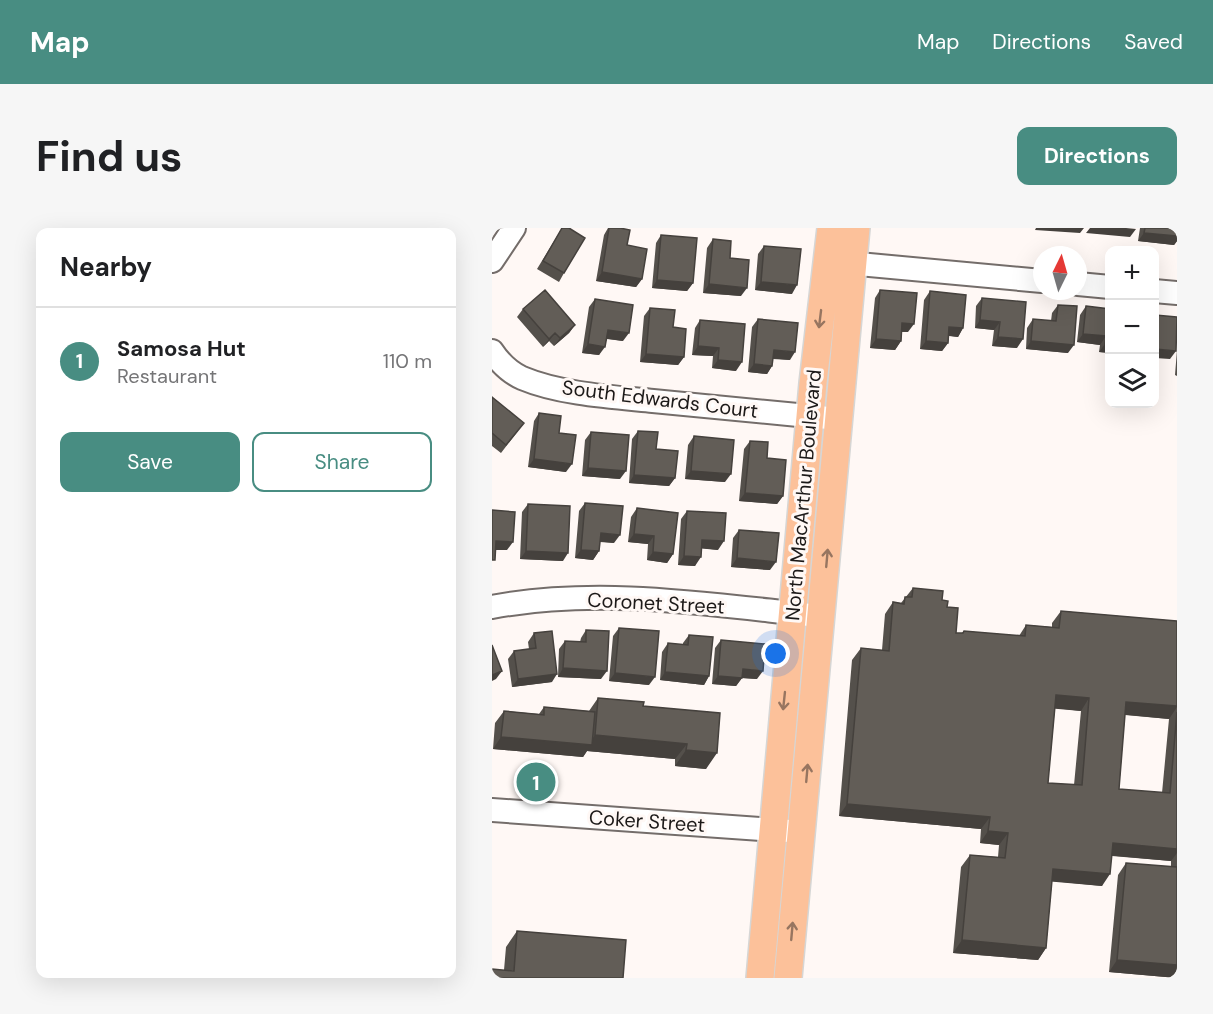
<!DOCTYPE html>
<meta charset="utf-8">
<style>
body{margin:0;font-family:"DM Sans",sans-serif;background:#f6f6f6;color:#202124}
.controls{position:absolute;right:18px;top:18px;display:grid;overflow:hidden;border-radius:12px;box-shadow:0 6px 24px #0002}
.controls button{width:54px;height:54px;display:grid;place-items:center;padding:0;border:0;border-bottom:2px solid #e0e0e0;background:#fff;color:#202124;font:30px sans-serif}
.compass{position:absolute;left:541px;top:18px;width:54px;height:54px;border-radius:50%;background:#fff;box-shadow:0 6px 24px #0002;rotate:5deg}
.you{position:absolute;left:284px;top:426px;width:21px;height:21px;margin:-15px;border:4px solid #fff;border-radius:50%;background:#1a73e8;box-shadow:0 0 0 9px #1a73e833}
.badge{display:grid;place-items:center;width:39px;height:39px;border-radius:50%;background:#488d82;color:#fff;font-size:20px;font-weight:700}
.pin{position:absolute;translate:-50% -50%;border:3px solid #fff;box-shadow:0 2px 6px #0006}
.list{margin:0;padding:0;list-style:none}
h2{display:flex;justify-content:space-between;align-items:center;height:78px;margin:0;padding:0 24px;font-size:26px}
h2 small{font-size:20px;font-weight:400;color:#757577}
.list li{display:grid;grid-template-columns:39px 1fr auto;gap:18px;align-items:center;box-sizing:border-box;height:108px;padding:0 24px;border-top:2px solid #e0e0e0}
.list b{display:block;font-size:22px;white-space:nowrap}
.list p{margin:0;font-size:20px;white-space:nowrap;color:#757577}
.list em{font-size:20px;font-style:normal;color:#757577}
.actions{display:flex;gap:12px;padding:18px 24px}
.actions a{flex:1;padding:14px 0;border:2px solid #488d82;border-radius:12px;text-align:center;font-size:21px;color:#488d82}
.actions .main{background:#488d82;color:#fff}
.icon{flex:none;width:33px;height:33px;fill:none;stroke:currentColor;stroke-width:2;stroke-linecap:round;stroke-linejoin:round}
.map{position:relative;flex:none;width:685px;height:750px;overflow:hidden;border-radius:12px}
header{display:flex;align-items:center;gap:36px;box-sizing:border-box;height:84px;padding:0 30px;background:#488d82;color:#fff}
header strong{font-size:28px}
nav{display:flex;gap:33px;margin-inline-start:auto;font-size:21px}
.intro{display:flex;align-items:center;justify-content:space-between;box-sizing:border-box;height:144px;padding:0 36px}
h1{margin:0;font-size:42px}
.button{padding:15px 27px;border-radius:12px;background:#488d82;color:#fff;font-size:21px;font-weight:700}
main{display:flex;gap:36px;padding:0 36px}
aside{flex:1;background:#fff;border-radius:12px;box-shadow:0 6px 24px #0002}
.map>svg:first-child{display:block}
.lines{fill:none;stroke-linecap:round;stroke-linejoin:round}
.minor-casing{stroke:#746d6a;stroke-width:26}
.major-casing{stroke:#d6d6d5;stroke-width:30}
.minor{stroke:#fff;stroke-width:22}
.major{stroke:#fcc19a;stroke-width:27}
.wall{fill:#54504b;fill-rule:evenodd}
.shaded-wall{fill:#45413d}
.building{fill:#625d57;stroke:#45413d;stroke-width:1.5;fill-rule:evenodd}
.oneway{stroke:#977560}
.labels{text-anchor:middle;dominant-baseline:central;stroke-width:6;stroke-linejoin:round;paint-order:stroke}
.street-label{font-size:20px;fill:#1c1918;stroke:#fff8f5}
</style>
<header>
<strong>Map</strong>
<nav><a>Map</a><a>Directions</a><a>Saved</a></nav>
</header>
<div class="intro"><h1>Find us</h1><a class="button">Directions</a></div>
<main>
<aside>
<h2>Nearby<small></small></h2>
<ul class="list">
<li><span class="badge">1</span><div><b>Samosa Hut</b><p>Restaurant</p></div><em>110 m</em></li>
</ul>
<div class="actions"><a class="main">Save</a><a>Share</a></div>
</aside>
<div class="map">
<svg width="685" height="750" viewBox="0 0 685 750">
<rect width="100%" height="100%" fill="#fff8f5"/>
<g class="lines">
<defs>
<path id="minor" d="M0 33 22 0
M345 34 550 53
M586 56 618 59
M662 63 685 65
M0 123C8 135 17 144 30 150 68 166 120 169 161 173 223 179 285 185 347 191
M0 379C105 359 214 376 318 387
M0 582 298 603"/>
<path id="major" d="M268 750 321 155 339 0
M296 750 364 0"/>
</defs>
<!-- minor casing -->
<use href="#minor" class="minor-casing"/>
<!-- major casing -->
<use href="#major" class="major-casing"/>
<!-- minor -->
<use href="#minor" class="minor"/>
<!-- major -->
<use href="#major" class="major"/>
</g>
<!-- wall -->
<path class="wall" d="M70 0 72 45 67 54 45 41Z
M116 0H128L150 51 144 59 104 53 112 7Z
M648 0H685V13L682 17 646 13Z
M169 7 201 55 195 63 160 60 164 15Z
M221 11 238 30 249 68 211 65 215 20Z
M272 18 300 66 263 62 266 26Z
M388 62 416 104H410L409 113 403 122 378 120 383 70Z
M438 63 471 100 466 109 457 108 456 115 450 123 428 121 432 72Z
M490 70 525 120 500 118 502 102 483 100 484 78Z
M103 71 131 113 115 111 107 127 90 125 97 79Z
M566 77 576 125 534 121 535 100 541 91 559 93 560 85Z
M594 78 618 81V125L607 124 608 117 585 114 588 87Z
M158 80 181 99 192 129 186 137 148 134 152 88Z
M31 81 83 97 77 105 62 118 57 113 51 119 25 89Z
M266 91 298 132 281 131 280 138 275 146 256 144 260 99Z
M208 92 244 143 220 140 221 128 200 127 203 100Z
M685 122V148L683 147Z
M0 169 26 203 9 225 0 218Z
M47 185 67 205 74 244 36 239 42 193Z
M146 203 164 221 183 250 177 258 137 255 140 211Z
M99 204 128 251 90 248 93 212Z
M202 208 233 254 193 251 196 217Z
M258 213 275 230 291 268 285 276 247 273 252 221Z
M93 275 122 315 108 314 107 323 101 332 83 330 87 283Z
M36 276 71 333 28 331 30 284Z
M145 280 181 326 175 335 155 332 156 316 136 314 139 289Z
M195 283 226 322 210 320 203 338 186 337 189 291Z
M247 302 278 342 239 339 241 310Z
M421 360 450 372 455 379 464 405H470L472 403 527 408 534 397 560 399V395L569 383 685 393V750L617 744 626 647 634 635 679 639V633L620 628 610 658 560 653 554 720 546 732 461 725 469 639 478 627 506 629 507 617 488 615 489 601 347 588 360 432 369 420 390 422 393 386 401 374 409 375ZM563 480 589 483 582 557 556 555ZM633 487 677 491 670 565 627 561Z
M127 400 157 457 117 453 121 408Z
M94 402 109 451 66 449 67 421 73 413 88 414 89 410Z
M42 405 60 454 20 459 16 431 22 423 37 421 36 414Z
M197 407 217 448 212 457 168 452 170 424 176 415 191 417V415Z
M229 412 265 451 250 450 244 458 220 456 223 420Z
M106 470 151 478 228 485 214 541 183 538V531L95 523 91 529 1 521 3 495 12 483 47 486 52 479 97 483Z
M25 703 131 750 12 742 14 719Z"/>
<!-- shaded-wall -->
<path class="shaded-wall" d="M544 0H592L588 5 543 2Z
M598 0H634L644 1 638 9 594 5Z
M652 5 685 8V13L682 17 646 13Z
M110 44 150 51 144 59 104 53Z
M165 52 201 55 195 63 160 60Z
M269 54 305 57 300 66 263 62Z
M217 56 255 60 249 68 211 65Z
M488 92 508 94 502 102 483 100Z
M410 95 422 96 416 104 405 103Z
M83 97 77 105 62 118 68 110Z
M457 99 471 100 466 109 452 107Z
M116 102 137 105 131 113 110 110Z
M63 105 57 113 51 119 57 111Z
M591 106 614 108 608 117 585 114Z
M506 109 531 111 525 120 500 118Z
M384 111 409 113 403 122 378 120Z
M434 113 456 115 450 123 428 121Z
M539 113 582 117 576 125 534 121Z
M96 116 113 119 107 127 90 125Z
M613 116H618V125L607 124Z
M206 118 227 120 221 128 200 127Z
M663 121 684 123 678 131 663 130Z
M282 122 303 124 298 132 276 130Z
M154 126 192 129 186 137 148 134Z
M226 132 250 134 244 143 220 140Z
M262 136 280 138 275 146 256 144Z
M42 231 80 236 74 244 36 239Z
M96 240 134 243 128 251 90 248Z
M199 243 239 246 233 254 193 251Z
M142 247 183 250 177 258 137 255Z
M253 265 291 268 285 276 247 273Z
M109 305 128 307 122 315 103 313Z
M142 306 162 308 156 316 136 314Z
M210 312 232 313 226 322 204 320Z
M4 313 21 314 15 322H0Z
M89 322 107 323 101 332 83 330Z
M34 323 76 325 71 333 28 331Z
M161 324 181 326 175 335 155 332Z
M192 328 209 329 203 338 186 337Z
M245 330 284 334 278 342 239 339Z
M71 440 115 443 109 451 66 449Z
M251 441 271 443 265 451 250 450 244 458 220 456 226 448Z
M10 443 4 451 0 453V447Z
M173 444 217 448 212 457 168 452Z
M123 445 163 449 157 457 117 453Z
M65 446 60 454 20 459 26 451Z
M564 467 597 470 589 483 555 480Z
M634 474 685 478V479L677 491 626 486Z
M103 507 195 516 183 531 95 523 91 529 1 521 9 509 96 517Z
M194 522 225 525 214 541 183 538Z
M355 576 498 589 489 601 347 588Z
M496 603 516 605 507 617 488 615Z
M621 615 685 621V625L679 633 613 627Z
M561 641 618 646 610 658 553 653Z
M470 712 554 720 546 732 461 725Z
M625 732 685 737V750L617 744Z"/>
<!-- building -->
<path class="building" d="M70 0H77L93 10 72 45 51 33Z
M117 0H128L138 2 135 17 155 21 150 51 110 44Z
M653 0H685V8L652 5Z
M169 7 205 10 201 55 165 52Z
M221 11 239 13 238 30 257 32 255 60 217 56Z
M272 18 309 21 305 57 269 54Z
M53 62 83 97 68 110 63 105 57 111 31 81Z
M388 62 425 65 422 96 410 95 409 113 384 111Z
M438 63 474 67 471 100 457 99 456 115 434 113Z
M490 70 534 74 531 111 506 109 508 94 488 92Z
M103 71 141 77 137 105 116 102 113 119 96 116Z
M566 77 585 78 582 117 539 113 541 91 564 93Z
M594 78 618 81V116H613L614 108 591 106Z
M158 80 183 82 181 99 194 101 192 129 154 126Z
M663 87 685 89 684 123 663 121Z
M266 91 306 95 303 124 282 122 280 138 262 136Z
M208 92 253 96 250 134 226 132 227 120 206 118Z
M0 169 32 195 14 217 0 205Z
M47 185 69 188 67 205 84 207 80 236 42 231Z
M146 203 166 204 164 221 186 223 183 250 142 247Z
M99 204 137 207 134 243 96 240Z
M202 208 242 212 239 246 199 243Z
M258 213 276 214 275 230 294 232 291 268 253 265Z
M93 275 131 278 128 307 109 305 107 323 89 322Z
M36 276 78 278 76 325 34 323Z
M145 280 186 285 181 326 161 324 162 308 142 306Z
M0 282 23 284 21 314 4 313 3 332H0Z
M195 283 234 285 232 313 210 312 209 329 192 328Z
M247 302 287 305 284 334 245 330Z
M421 360 451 363 450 372 456 373 455 379 466 380 464 405H471L472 403 533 408 534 397 567 400 569 383 685 393V478L634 474 627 561 678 565 685 484V621L621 615 618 646 561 641 554 720 470 712 478 627 513 630 516 605 496 603 498 589 355 576 369 420 397 423 401 374 412 376 413 369H420ZM564 467 597 470 590 557 556 555Z
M127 400 167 403 163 449 123 445Z
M94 402 117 403 115 443 71 440 73 413 94 414Z
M60 403 65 446 26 451 22 423 44 420 42 405Z
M197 407 221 409 217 448 173 444 176 415 196 417Z
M229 412 273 416 271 443 251 441 250 450 226 448Z
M0 417 10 443 0 447Z
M106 470 152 474 151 478 228 485 225 525 194 522 195 516 103 507Z
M52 479 103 484 100 517 9 509 12 483 52 487Z
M634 635 685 639V737L625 732Z
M25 703 134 712 131 750H0V741L22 743Z"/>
<!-- one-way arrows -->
<defs><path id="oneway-shaft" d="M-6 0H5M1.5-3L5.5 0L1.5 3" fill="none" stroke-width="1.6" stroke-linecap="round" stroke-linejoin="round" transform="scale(1.5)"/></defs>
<g class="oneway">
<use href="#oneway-shaft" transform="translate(328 91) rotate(97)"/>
<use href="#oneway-shaft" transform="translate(335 330) rotate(-85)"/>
<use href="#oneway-shaft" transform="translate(292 473) rotate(96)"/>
<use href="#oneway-shaft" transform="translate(315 545) rotate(-85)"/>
<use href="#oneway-shaft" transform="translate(300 703) rotate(-85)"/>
</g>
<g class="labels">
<!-- street labels -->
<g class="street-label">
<text transform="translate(168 171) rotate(7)">South Edwards Court</text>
<text transform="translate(311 267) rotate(-85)">North MacArthur Boulevard</text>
<text transform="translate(164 375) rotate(3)">Coronet Street</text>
<text transform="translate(155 593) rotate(4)">Coker Street</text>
</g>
</g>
</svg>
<div class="controls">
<button>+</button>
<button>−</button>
<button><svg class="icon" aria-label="layers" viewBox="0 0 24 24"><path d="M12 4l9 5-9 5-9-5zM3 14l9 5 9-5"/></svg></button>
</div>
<svg class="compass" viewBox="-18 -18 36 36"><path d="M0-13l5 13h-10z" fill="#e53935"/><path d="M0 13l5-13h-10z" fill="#757577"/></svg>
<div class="you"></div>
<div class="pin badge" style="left:44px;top:554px">1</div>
</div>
</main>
